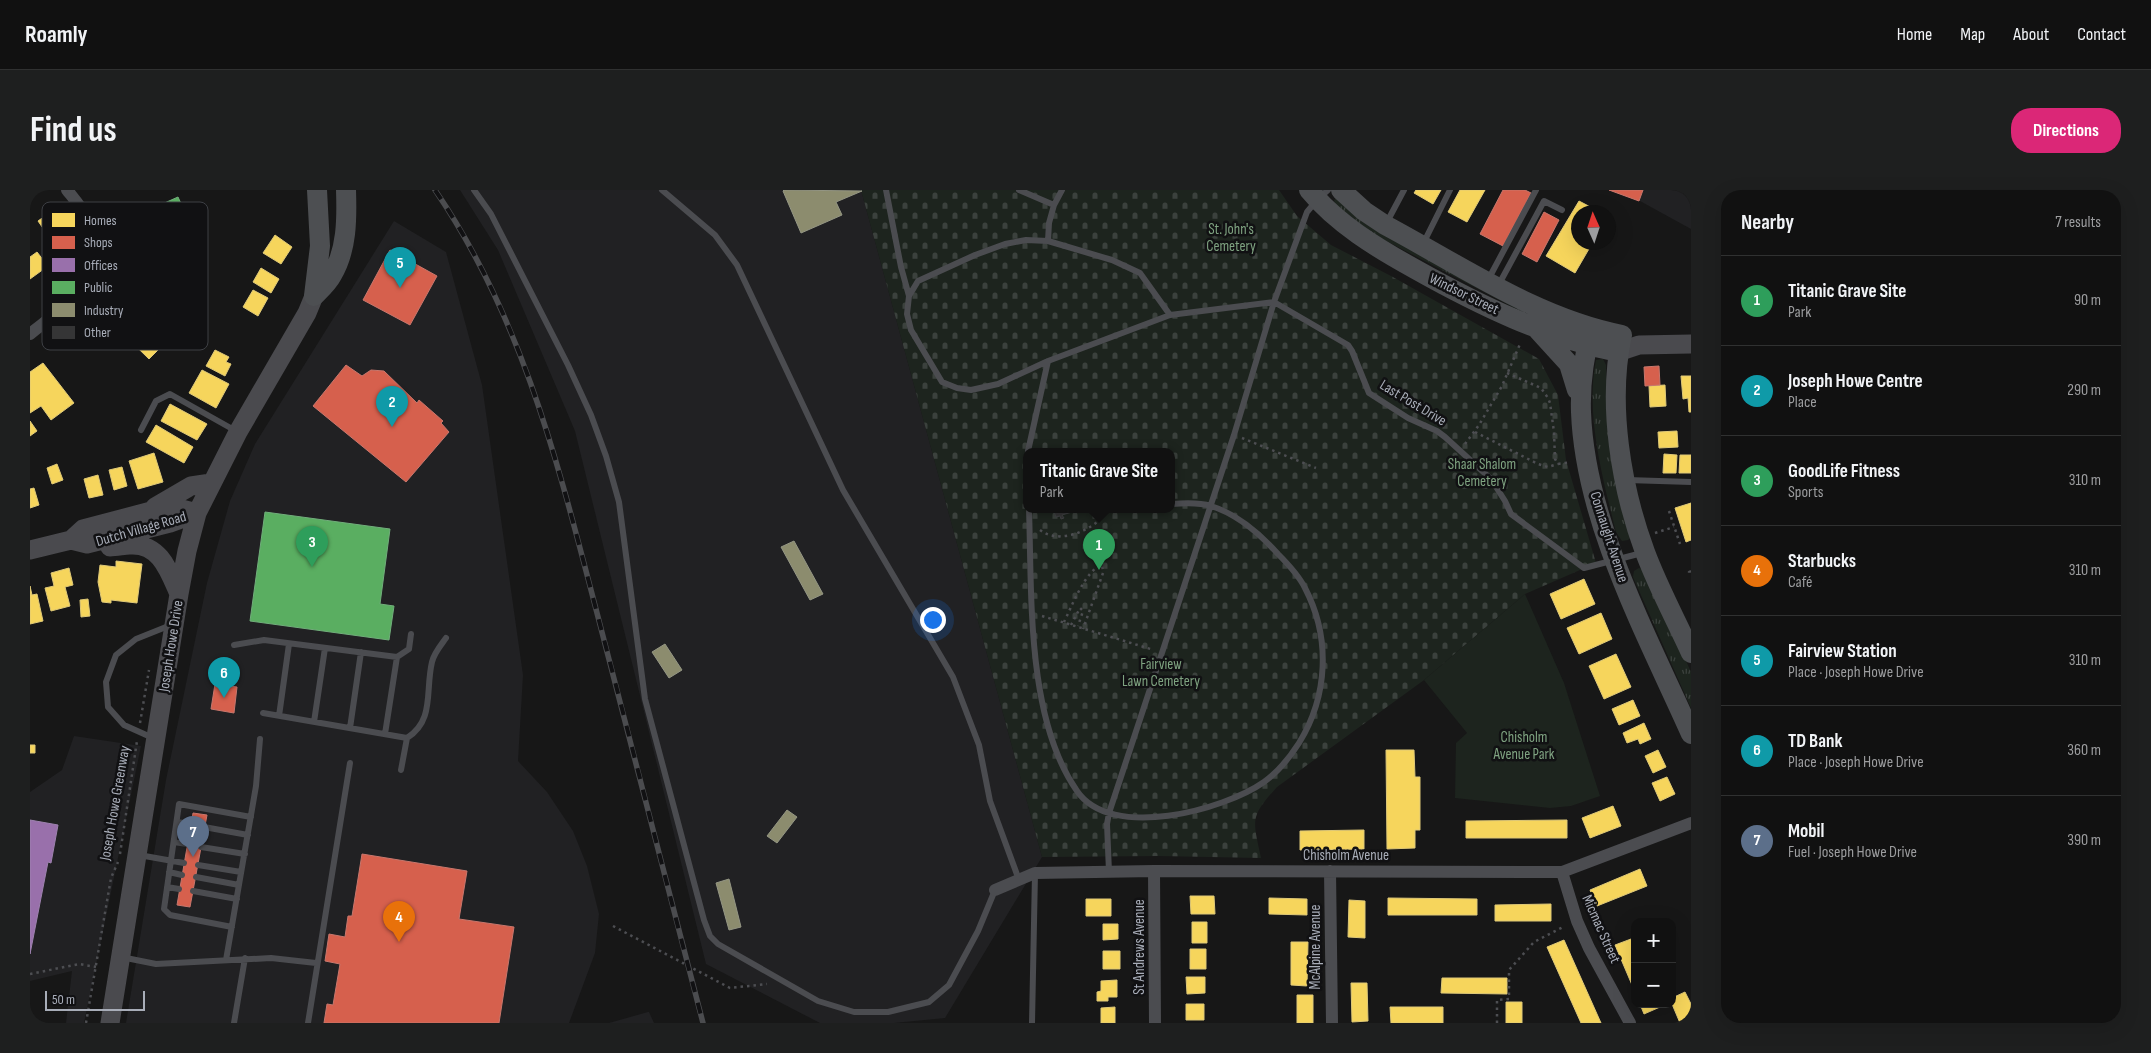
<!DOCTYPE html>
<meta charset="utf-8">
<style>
body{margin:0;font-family:"Sofia Sans Condensed",sans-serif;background:#1e1f1f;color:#f1f3f6}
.controls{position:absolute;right:15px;bottom:15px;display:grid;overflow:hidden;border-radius:10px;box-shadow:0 5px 20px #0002}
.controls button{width:45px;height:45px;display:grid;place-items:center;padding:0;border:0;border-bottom:1px solid #303131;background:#111;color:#f1f3f6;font:25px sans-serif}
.compass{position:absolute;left:1541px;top:15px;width:45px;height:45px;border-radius:50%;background:#111;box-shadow:0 5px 20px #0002;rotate:357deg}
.scale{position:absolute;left:15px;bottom:12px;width:100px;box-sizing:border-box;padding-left:5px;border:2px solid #a8adb8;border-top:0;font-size:14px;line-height:18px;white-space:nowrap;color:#a8adb8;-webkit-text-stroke:4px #111113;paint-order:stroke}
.you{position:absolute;left:902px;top:429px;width:18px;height:18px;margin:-12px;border:4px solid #fff;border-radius:50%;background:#1a73e8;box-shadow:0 0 0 8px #1a73e833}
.badge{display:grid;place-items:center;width:32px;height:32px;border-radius:50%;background:#db2777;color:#fff;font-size:16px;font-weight:700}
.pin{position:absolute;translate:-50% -41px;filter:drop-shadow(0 1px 2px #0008)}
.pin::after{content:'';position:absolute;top:26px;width:18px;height:15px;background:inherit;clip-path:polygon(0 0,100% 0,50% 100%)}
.popup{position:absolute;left:993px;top:258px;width:152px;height:65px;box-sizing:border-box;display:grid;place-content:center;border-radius:10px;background:#111;filter:drop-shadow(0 1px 4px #0005);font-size:16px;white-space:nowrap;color:#9c9d9f}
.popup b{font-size:19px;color:#f1f3f6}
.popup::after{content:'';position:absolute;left:50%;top:100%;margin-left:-10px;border:10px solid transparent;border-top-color:#111}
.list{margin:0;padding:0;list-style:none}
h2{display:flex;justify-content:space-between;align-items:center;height:65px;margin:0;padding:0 20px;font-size:21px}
h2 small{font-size:16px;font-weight:400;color:#9c9d9f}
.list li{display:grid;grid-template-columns:32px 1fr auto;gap:15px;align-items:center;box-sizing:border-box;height:90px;padding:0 20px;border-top:1px solid #303131}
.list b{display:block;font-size:19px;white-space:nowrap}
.list p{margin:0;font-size:16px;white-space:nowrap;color:#9c9d9f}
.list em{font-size:16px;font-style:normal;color:#9c9d9f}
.map{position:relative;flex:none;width:1661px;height:833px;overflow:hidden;border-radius:20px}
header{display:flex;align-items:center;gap:30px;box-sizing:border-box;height:70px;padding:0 25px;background:#111;border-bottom:1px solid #303131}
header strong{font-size:24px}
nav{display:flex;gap:28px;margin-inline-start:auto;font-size:18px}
.intro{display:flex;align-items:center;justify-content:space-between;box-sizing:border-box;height:120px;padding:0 30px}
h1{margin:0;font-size:35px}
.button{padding:12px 22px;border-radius:20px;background:#db2777;color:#fff;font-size:18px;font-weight:700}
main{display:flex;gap:30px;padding:0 30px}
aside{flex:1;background:#111;border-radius:20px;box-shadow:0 5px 20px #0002}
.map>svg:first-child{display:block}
.built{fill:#212123}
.grass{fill:url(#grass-tufts)}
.cemetery{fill:url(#cemetery-stones);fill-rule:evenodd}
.park{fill:#1d241e}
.homes{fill:#f6d55c;stroke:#dfc978}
.shops{fill:#d6604d;stroke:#c8776d}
.offices{fill:#9970ab;stroke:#9e82af}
.public{fill:#5aae61;stroke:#71ae7b}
.industry{fill:#8c8c6e;stroke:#949684}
.building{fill:#353536;stroke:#3f4043}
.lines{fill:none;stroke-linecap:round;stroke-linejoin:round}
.path{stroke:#4d4e52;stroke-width:2.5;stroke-dasharray:2.5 4;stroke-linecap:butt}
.lane{stroke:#4b4c50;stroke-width:6}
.street{stroke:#4b4c50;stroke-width:12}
.secondary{stroke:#4a4a4e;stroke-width:19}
.primary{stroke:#4d4f52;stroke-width:20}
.rail-casing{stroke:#4b4c4f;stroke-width:5.5}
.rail{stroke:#111113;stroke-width:4;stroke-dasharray:11;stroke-linecap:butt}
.labels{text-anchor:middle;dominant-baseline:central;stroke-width:5;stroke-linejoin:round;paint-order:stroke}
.park-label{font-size:15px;fill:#7fa381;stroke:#111113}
.street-label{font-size:15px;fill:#a8adb8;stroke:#111113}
.key{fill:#111113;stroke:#3e4045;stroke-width:1}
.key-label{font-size:14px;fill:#a8adb8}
</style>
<header>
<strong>Roamly</strong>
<nav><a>Home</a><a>Map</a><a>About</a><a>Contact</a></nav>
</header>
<div class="intro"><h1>Find us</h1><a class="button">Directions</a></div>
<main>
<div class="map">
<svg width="1661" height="833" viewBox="0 0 1661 833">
<defs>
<pattern id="grass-tufts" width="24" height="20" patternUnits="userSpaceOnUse" patternTransform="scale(1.25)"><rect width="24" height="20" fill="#1d241e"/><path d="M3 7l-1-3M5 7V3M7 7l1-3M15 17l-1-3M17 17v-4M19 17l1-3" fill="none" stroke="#3b413d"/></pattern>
<pattern id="cemetery-stones" width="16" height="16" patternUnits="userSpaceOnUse" patternTransform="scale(1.25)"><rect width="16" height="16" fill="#1d241e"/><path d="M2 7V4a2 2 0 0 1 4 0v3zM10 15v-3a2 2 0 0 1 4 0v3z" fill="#3b413d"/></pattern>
</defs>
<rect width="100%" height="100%" fill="#171717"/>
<!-- built -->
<path class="built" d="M430 0H831L1012 667 915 828 864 833H790L676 774 545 241 468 60Z
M1590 0H1661V39Z
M364 31 416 62 452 195 493 485 488 571 517 602 543 641 557 676 569 724 565 763 539 833H96L136 590 177 393 200 311 225 254Z
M44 546 111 556 54 833H36L42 781 0 791V602L32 580Z
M619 822 624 833H579L618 822Z"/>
<!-- grass -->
<path class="grass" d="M1306 7 1519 136 1345 45 1306 15 1304 11Z
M1573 169 1576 175 1577 216 1601 347 1598 350 1592 351 1586 342C1573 289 1555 225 1566 170Z
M1609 378 1615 381 1661 482V518L1603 387 1604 381Z"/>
<!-- cemetery -->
<path class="cemetery" d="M831 0H1249L1267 26 1301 55 1361 86 1509 169 1528 205 1536 270 1566 373 1495 404 1394 490 1247 597C1219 628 1223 629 1231 668L1129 666 1012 667ZM996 261H1142V319H996Z"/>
<!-- park -->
<path class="park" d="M1495 404 1534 493 1570 606 1541 616 1520 618 1425 608 1426 553 1437 543 1394 490Z"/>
<!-- homes -->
<path class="homes" d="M1386 0H1411L1403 14 1384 3Z
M1430 0H1455L1437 32 1418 22Z
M1549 11 1570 22H1548V52H1563L1545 83 1516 66Z
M22 21 33 38 19 47 8 31Z
M245 45 262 57 251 74 233 63Z
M7 62 18 76 0 89V67Z
M231 78 249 89 241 103 223 92Z
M223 100 238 108 228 126 213 117Z
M101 103 144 144 119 169 77 128Z
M185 160 199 167 196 172 201 174 195 186 176 176Z
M13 173 44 213 21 230 11 216 0 223V182Z
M172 180 199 194 186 218 159 203Z
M1651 186H1661V222H1659L1658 208 1653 209Z
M1635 195 1636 216 1620 217 1619 196Z
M140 214 177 234 167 250 131 231Z
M0 231 7 241 0 246Z
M126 235 163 257 154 273 116 252Z
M1647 241 1648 257 1629 258 1628 242Z
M124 263 133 292 108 299 99 271Z
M1634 264 1647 265 1646 283H1633Z
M1650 265H1661V283H1649Z
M27 274 33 290 22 294 17 278Z
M92 277 97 296 84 300 79 280Z
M68 285 73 305 59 308 54 289Z
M4 298 9 315 0 318V299Z
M1661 313V350L1656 352 1645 318Z
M86 371 112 374 107 413 81 410V413L72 412 68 392 70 375 86 377Z
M39 378 43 395 35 397 40 416 21 421 15 398 24 396 21 383Z
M1554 389 1565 414 1531 429 1520 404Z
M0 396 2 405 7 404 13 431 0 434Z
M58 409 60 426 51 427 50 410Z
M1571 423 1582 449 1549 464 1537 438Z
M1586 464 1601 497 1574 509 1559 476Z
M1603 510 1610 526 1589 535 1582 519Z
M1614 533 1621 549 1610 554 1608 549 1597 553 1593 543Z
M0 555H5V563H0Z
M1356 560H1384L1385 587H1390V640H1385V658L1357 659Z
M1628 560 1636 577 1623 583 1615 566Z
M1637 587 1645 604 1630 611 1622 593Z
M1583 616 1591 636 1560 648 1552 628Z
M1537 630V648H1436V631Z
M1334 640V659L1270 660V641Z
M1610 679 1617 696 1567 716 1560 700Z
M1160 706H1184L1185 724H1161Z
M1239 708 1277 709V725L1239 724Z
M1358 708 1447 709V725H1358Z
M1056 709H1081V726H1056Z
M1319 710 1335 711V748L1318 747Z
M1521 714V731H1465V715Z
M1162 732H1177V753H1162Z
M1073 734H1088V749L1073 750Z
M1601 749 1605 758V802L1585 755Z
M1534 750 1571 833H1551L1517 757Z
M1261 752H1278L1277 796 1261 795Z
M1160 759H1176V779H1160Z
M1073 761H1090V779H1073Z
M1156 787H1175V803L1157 804Z
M1412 788H1477V804L1411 803Z
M1087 790V807H1078V811H1067V802L1071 801V791Z
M1321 793H1337L1338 831 1322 832Z
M1655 802 1661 814V833H1650L1642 814V808Z
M1267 805H1283V833H1267Z
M1476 812H1492V833H1476Z
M1156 814H1174V830H1156Z
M1610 814H1629L1630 817 1614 824Z
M1085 817V833H1071V818Z
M1360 817H1413V833H1361Z"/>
<!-- shops -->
<path class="shops" d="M1473 0H1495L1501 3 1473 56 1450 44Z
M1579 0H1613L1609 11Z
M1514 22 1529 30 1507 72 1492 64Z
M360 60 407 86 380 135 333 110Z
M316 175 332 186 341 180 354 181 387 213 389 210 413 231 411 233 419 242 376 292 283 216Z
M1629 176 1630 195 1615 196 1614 177Z
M185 494 207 497 204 523 181 519Z
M163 623 177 625 160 717 147 715Z
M332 664 437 681 429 729 484 737 469 833H294L297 814 303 815 310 774 295 771 299 744 315 747 318 726H322Z"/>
<!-- offices -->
<path class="offices" d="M0 630 28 635 21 673 18 672 0 764Z"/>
<!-- public -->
<path class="public" d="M148 7 153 18 160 15 172 41 156 63 128 61 112 23Z
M235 322 360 339 350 414 364 416 359 450 220 431Z"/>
<!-- industry -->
<path class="industry" d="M753 1 754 0 832 1 806 12 812 25 771 43Z
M764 351 793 404 780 410 751 357Z
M635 454 652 480 639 488 622 462Z
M757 620 767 627 747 653 737 646Z
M699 689 711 737 699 740 686 693Z"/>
<!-- building -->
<path class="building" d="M1023 319H1052L1032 325 1034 328 1031 329 1030 326 1026 327Z"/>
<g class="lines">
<!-- path -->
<path class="path" d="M1477 183 1511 198 1518 208 1520 213 1524 242 1525 269 1528 274 1541 272
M1445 242 1508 274 1518 277 1528 274
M1212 248 1286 278
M1435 254 1449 235 1472 196 1490 154
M1639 321 1650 354
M1010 340C1027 353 1052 344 1067 332V319
M1625 343 1644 337
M1661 381 1659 382 1661 385
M1012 426 1124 460
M1034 432C1041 418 1056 379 1072 375L1073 383 1053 439
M1041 435 1050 418 1053 421 1048 436
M110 533 119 480
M90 664 107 551
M583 736 700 798 737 794
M0 784 49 774 66 777
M56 833 81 688 88 672
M1467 833V810L1479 809V780L1504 752 1535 736"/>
<!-- lane -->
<path class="lane" d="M444 0 461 24 538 175 561 225 576 266 589 312 615 509 674 730 680 746 688 754 788 811 824 822H858L899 812 919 795 948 741 965 700
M632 0 685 45 707 75 813 300 923 487 949 555 960 611 989 690
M856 0 871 77 879 106
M989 0 1024 15 1032 0
M1357 32 1374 0
M1018 51 1019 33 1024 15
M1393 54 1420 0
M1458 90 1506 0
M1468 96 1514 11 1532 20
M1140 125 1110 83 1082 70 1018 51 996 50 975 54 945 65 888 91 879 106 877 124 881 140 912 192 927 198 941 200 968 194 1018 171 1140 125 1244 112 1277 22 1287 10 1298 0
M111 240 126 211 140 204 206 241
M998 261 1018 171
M1597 290 1661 292
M999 319C1002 404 996 528 1047 601 1081 651 1194 620 1234 592 1248 582 1260 567 1269 553 1298 506 1301 448 1275 398 1269 386 1257 373 1248 364 1230 344 1207 324 1181 316 1168 312 1154 313 1142 314
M1095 319H1108
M204 455 234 450 367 467
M233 523 377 548 371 580
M249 526 259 454
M284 532 295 458
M320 538 331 462
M355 544 367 467 379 459 381 444
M123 548 94 535 78 517 76 492 86 465 106 449 141 435
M377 548C405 530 395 501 402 472 404 463 411 455 416 448
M147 632 161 634
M174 637 218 645
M144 652 157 654
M171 657 215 664
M109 665 154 673
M168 675 211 682
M139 682 152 685
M1079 682 1077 634 1079 623 1204 245 1244 112 1318 155 1322 161 1339 203 1378 228 1407 241 1415 247 1461 289 1475 311 1481 324 1554 378 1612 363
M166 687 209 695
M137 697 149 699
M163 701 207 709
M202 737 140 725 134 719 149 614 221 627
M91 767 126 774 241 768 286 773
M196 770 226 596 230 549
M204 833 215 768
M278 833 320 573
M1002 833 1005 683"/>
<!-- street -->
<path class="street" d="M0 144C33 118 84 80 59 32 54 20 45 10 37 0
M1124 681 1125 833
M1300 681 1302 833
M1532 682 1547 731 1559 758 1600 833
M965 700 1005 683 1124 681 1532 682 1661 633"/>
<!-- secondary -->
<path class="secondary" d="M1588 162 1609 155 1661 154
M125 317 161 296 181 293
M41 350 53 339 140 316 167 323
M80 357C87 357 94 355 100 355 130 353 139 381 149 404
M0 360 41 350 57 354 140 333 167 323
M80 833 149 404 157 361 167 323 208 242 277 123 284 106"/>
<!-- primary -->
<path class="primary" d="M1279 0C1307 34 1347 58 1385 79 1449 115 1517 148 1588 162
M1311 0 1334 21 1355 35C1432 76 1506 128 1592 145 1577 214 1591 297 1615 362 1628 397 1646 430 1661 463
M284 106C290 100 298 93 302 85 317 60 317 29 316 0
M284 106 290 56 287 0
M1561 139C1554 166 1550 194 1551 222 1555 332 1617 445 1661 544
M1508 140 1539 174 1547 200"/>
<defs>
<path id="rail" d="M405 0C493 129 528 274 567 423 603 559 637 696 673 833"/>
</defs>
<!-- rail casing -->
<use href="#rail" class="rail-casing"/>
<!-- rail -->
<use href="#rail" class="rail"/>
</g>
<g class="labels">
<!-- park labels -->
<g class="park-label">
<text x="1201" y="39">St. John's<tspan x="1201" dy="17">Cemetery</tspan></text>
<text x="1452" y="274">Shaar Shalom<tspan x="1452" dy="17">Cemetery</tspan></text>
<text x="1131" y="474">Fairview<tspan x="1131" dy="17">Lawn Cemetery</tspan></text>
<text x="1494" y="547">Chisholm<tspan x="1494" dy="17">Avenue Park</tspan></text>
</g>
<!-- street labels -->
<g class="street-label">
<text transform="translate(1434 104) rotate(26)">Windsor Street</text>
<text transform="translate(1383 213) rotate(31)">Last Post Drive</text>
<text transform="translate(111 339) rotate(-16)">Dutch Village Road</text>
<text transform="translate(1579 347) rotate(72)">Connaught Avenue</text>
<text transform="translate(141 456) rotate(-81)">Joseph Howe Drive</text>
<text transform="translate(85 613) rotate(-80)">Joseph Howe Greenway</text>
<text x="1316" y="665">Chisholm Avenue</text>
<text transform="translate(1571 739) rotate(66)">Micmac Street</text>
<text transform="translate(1109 757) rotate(-90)">St Andrews Avenue</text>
<text transform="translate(1285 757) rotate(-90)">McAlpine Avenue</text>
</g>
</g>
<!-- legend -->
<rect x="12" y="12" width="166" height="148" rx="8" class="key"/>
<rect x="22" y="23" width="23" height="14" fill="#f6d55c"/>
<rect x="22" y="46" width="23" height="13" fill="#d6604d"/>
<rect x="22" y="68" width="23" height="14" fill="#9970ab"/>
<rect x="22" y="91" width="23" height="13" fill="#5aae61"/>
<rect x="22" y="113" width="23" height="14" fill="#8c8c6e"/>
<rect x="22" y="136" width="23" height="13" fill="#353536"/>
<g class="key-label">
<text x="54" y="35">Homes</text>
<text x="54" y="57">Shops</text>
<text x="54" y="80">Offices</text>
<text x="54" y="102">Public</text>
<text x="54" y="125">Industry</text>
<text x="54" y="147">Other</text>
</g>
</svg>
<div class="controls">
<button>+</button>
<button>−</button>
</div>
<svg class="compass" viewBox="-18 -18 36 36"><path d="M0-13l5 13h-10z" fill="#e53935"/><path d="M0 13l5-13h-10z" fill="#9c9d9f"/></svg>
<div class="scale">50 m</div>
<div class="you"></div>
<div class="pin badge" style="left:1069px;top:380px;background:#2e9e5b">1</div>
<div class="popup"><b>Titanic Grave Site</b>Park</div>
<div class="pin badge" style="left:362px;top:237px;background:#0f9aa8">2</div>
<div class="pin badge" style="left:282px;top:377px;background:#2e9e5b">3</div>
<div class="pin badge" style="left:369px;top:752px;background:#e8710a">4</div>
<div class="pin badge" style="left:370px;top:98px;background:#0f9aa8">5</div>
<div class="pin badge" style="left:194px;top:508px;background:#0f9aa8">6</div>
<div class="pin badge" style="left:163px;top:667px;background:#5c6f8a">7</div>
</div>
<aside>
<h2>Nearby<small>7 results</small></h2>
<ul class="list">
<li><span class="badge" style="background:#2e9e5b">1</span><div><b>Titanic Grave Site</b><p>Park</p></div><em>90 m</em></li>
<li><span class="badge" style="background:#0f9aa8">2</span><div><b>Joseph Howe Centre</b><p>Place</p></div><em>290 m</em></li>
<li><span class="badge" style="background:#2e9e5b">3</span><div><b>GoodLife Fitness</b><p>Sports</p></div><em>310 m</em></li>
<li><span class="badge" style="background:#e8710a">4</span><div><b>Starbucks</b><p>Café</p></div><em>310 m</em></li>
<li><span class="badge" style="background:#0f9aa8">5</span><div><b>Fairview Station</b><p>Place · Joseph Howe Drive</p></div><em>310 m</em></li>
<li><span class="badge" style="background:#0f9aa8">6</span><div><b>TD Bank</b><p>Place · Joseph Howe Drive</p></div><em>360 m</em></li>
<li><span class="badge" style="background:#5c6f8a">7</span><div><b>Mobil</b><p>Fuel · Joseph Howe Drive</p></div><em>390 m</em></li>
</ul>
</aside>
</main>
